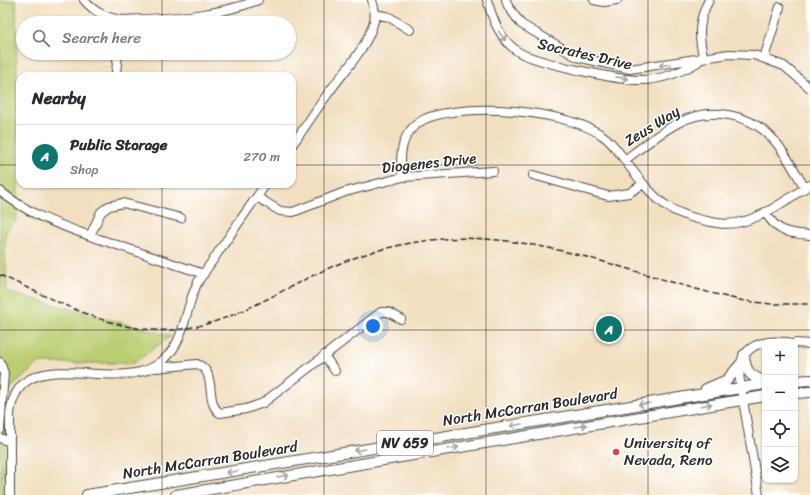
<!DOCTYPE html>
<meta charset="utf-8">
<style>
body{margin:0;font-family:Sriracha,sans-serif;background:#f2f2f3;color:#2b2b33}
.controls{position:absolute;right:12px;bottom:12px;display:grid;overflow:hidden;border-radius:8px;box-shadow:0 1px 3px #0004}
.controls button{width:36px;height:36px;display:grid;place-items:center;padding:0;border:0;border-bottom:1px solid #e1e1e2;background:#fff;color:#2b2b33;font:20px sans-serif}
.you{position:absolute;left:373px;top:326px;width:14px;height:14px;margin:-10px;border:3px solid #fff;border-radius:50%;background:#1a73e8;box-shadow:0 0 0 6px #1a73e833}
.badge{display:grid;place-items:center;width:26px;height:26px;border-radius:50%;background:#0f766e;color:#fff;font-size:13px;font-weight:700}
.pin{position:absolute;translate:-50% -50%;border:2px solid #fff;box-shadow:0 1px 4px #0006}
.list{margin:0;padding:0;list-style:none}
h2{display:flex;justify-content:space-between;align-items:center;height:52px;margin:0;padding:0 16px;font-size:17px}
h2 small{font-size:13px;font-weight:400;color:#7c7c81}
.list li{display:grid;grid-template-columns:26px 1fr auto;gap:12px;align-items:center;box-sizing:border-box;height:64px;padding:0 16px;border-top:1px solid #e1e1e2}
.list b{display:block;font-size:15px;white-space:nowrap}
.list p{margin:0;font-size:13px;white-space:nowrap;color:#7c7c81}
.list em{font-size:13px;font-style:normal;color:#7c7c81}
.icon{flex:none;width:22px;height:22px;fill:none;stroke:currentColor;stroke-width:2;stroke-linecap:round;stroke-linejoin:round}
.map{position:relative;flex:none;width:810px;height:495px;overflow:hidden}
.search{position:absolute;background:#fff;box-shadow:0 1px 3px #0004;left:16px;top:16px;width:280px;height:44px;display:flex;align-items:center;gap:10px;box-sizing:border-box;padding:0 14px;border-radius:22px;color:#7c7c81;font-size:15px}
.panel{position:absolute;background:#fff;box-shadow:0 1px 3px #0004;left:16px;top:72px;width:280px;height:116px;border-radius:12px}
.map>svg:first-child{display:block}
.green{fill:#bacd70;stroke:#727c4e}
.lines{fill:none;stroke-linecap:round;stroke-linejoin:round}
.minor-casing{stroke:#494641;stroke-width:10}
.major-casing{stroke:#494641;stroke-width:12}
.minor{stroke:#fff;stroke-width:8}
.major{stroke:#fff;stroke-width:10}
.rail{stroke:#2b2b2b;stroke-width:1.5;stroke-dasharray:6 3;stroke-linecap:butt}
.oneway{stroke:#a0a0a0}
.grid{fill:none;stroke:#2b2b2b;stroke-width:1;stroke-opacity:0.55}
.poi-dot{fill:#d1495b;stroke:#fff;stroke-width:1.5}
.labels{text-anchor:middle;dominant-baseline:central;stroke-width:3;stroke-linejoin:round;paint-order:stroke}
.shield{fill:#fff;stroke:#6b6b6b;stroke-width:1}
.shield-label{font-size:14px;font-weight:bold;fill:#2b2b2b}
.street-label{font-size:15px;fill:#2b2b2b;stroke:#fff}
.poi-label{font-size:15px;fill:#2b2b2b;stroke:#fff;text-anchor:start}
</style>
<div class="map">
<svg width="810" height="495" viewBox="0 0 810 495">
<rect width="100%" height="100%" fill="#fff"/>
<filter id="ink" filterUnits="userSpaceOnUse"><feTurbulence type="fractalNoise" baseFrequency=".025" numOctaves="2"/><feDisplacementMap in="SourceGraphic" scale="8" xChannelSelector="R" yChannelSelector="G"/><feConvolveMatrix kernelMatrix="1 2 1 2 8 2 1 2 1" color-interpolation-filters="sRGB"/></filter>
<filter id="wash" filterUnits="userSpaceOnUse"><feTurbulence type="fractalNoise" baseFrequency=".012" numOctaves="4" result="noise"/><feDisplacementMap in="SourceGraphic" scale="16" xChannelSelector="R" yChannelSelector="G"/><feGaussianBlur stdDeviation="0.9" result="paint"/><feColorMatrix in="noise" values="0 0 0 0 0 0 0 0 0 0 0 0 0 0 0 0 0 1.4 0 .05"/><feComposite in="paint" operator="in"/></filter>
<g filter="url(#wash)">
<rect width="100%" height="100%" fill="#f2dfc0"/>
<!-- green -->
<path class="green" d="M0 0H16L18 202 16 221 7 230 5 237 7 292 171 336 134 363H39L7 391 3 495H0Z"/>
</g>
<g filter="url(#ink)">
<g class="lines">
<defs>
<path id="minor" d="M84 0C95 13 107 18 123 20 168 18 216 17 258 0
M487 0C493 20 500 39 517 51 533 62 621 81 641 80 661 80 681 72 698 62
M506 0 508 6 521 24 577 57 630 69 729 54 754 55 784 66 810 88
M594 0 604 2 617 0
M375 14 389 17 410 30
M764 58 780 7
M704 59C698 37 698 20 709 0
M116 73 118 53
M292 145C304 129 315 111 327 95 343 72 367 49 374 21 376 14 374 7 372 0
M625 160C642 147 659 133 678 123 709 106 749 113 773 139 786 153 795 172 805 188
M533 175 608 196 629 193 643 184
M403 177C398 153 402 129 427 118 468 102 571 110 606 138 615 146 622 156 629 166 658 203 669 215 717 223 751 229 783 201 810 185
M0 191C30 215 55 223 90 236
M257 197 280 211 293 212 345 192 403 177 493 171
M765 212C778 233 787 233 810 235
M181 218 123 203 109 206 101 212 90 236 204 274
M795 343 810 344
M324 355 335 371
M0 362 4 373 0 430
M155 368 197 364C218 371 204 403 220 413L246 409 263 403 381 312H388L401 319
M0 438 10 442
M10 495V414C18 340 111 393 155 366 186 348 183 313 197 284 202 274 211 264 217 254 233 231 249 207 266 184
M759 495 740 382C736 348 758 339 787 342"/>
<path id="major" d="M744 355C745 371 750 377 765 381
M795 381 810 380
M706 389 727 380 740 365
M795 393 810 392
M87 495 765 384
M176 495 765 396"/>
</defs>
<!-- minor casing -->
<use href="#minor" class="minor-casing"/>
<!-- major casing -->
<use href="#major" class="major-casing"/>
<!-- minor -->
<use href="#minor" class="minor"/>
<!-- major -->
<use href="#major" class="major"/>
<!-- rail -->
<path class="rail" d="M0 275C44 295 95 323 143 329 214 338 268 295 329 268 365 252 404 242 443 239 548 232 644 280 745 301L771 304H810"/>
</g>
<!-- one-way arrows -->
<defs><path id="oneway-shaft" d="M-6 0H5M1.5-3L5.5 0L1.5 3" fill="none" stroke-width="1.6" stroke-linecap="round" stroke-linejoin="round"/></defs>
<g class="oneway">
<use href="#oneway-shaft" transform="translate(502 36) rotate(54)"/>
<use href="#oneway-shaft" transform="translate(665 65) rotate(171)"/>
<use href="#oneway-shaft" transform="translate(622 78) rotate(11)"/>
<use href="#oneway-shaft" transform="translate(644 404) rotate(171)"/>
<use href="#oneway-shaft" transform="translate(706 405) rotate(-10)"/>
<use href="#oneway-shaft" transform="translate(516 425) rotate(171)"/>
<use href="#oneway-shaft" transform="translate(581 426) rotate(-10)"/>
<use href="#oneway-shaft" transform="translate(453 448) rotate(-9)"/>
<use href="#oneway-shaft" transform="translate(360 450) rotate(171)"/>
<use href="#oneway-shaft" transform="translate(232 472) rotate(171)"/>
<use href="#oneway-shaft" transform="translate(283 476) rotate(-9)"/>
</g>
</g>
<!-- grid -->
<path class="grid" d="M162 0V23M324 0V495M486 0V495M648 0V495M162 53V76M0 165H20M292 165H810M162 184V495M0 330H810"/>
<!-- markers -->
<circle class="poi-dot" cx="616" cy="452" r="4"/>
<g class="labels">
<!-- shield labels -->
<rect class="shield" x="377" y="431" width="56" height="24" rx="3"/>
<g class="shield-label">
<text x="405" y="443">NV 659</text>
</g>
<!-- street labels -->
<g class="street-label">
<text transform="translate(585 54) rotate(13)">Socrates Drive</text>
<text transform="translate(652 126) rotate(-32)">Zeus Way</text>
<text transform="translate(429 163) rotate(-6)">Diogenes Drive</text>
<text transform="translate(530 407) rotate(-9)">North McCarran Boulevard</text>
<text transform="translate(210 460) rotate(-9)">North McCarran Boulevard</text>
</g>
<!-- poi labels -->
<g class="poi-label">
<text x="624" y="443">University of<tspan x="624" dy="17">Nevada, Reno</tspan></text>
</g>
</g>
</svg>
<div class="controls">
<button>+</button>
<button>−</button>
<button><svg class="icon" aria-label="locate" viewBox="0 0 24 24"><circle cx="12" cy="12" r="6"/><path d="M12 2v4M12 18v4M2 12h4M18 12h4"/></svg></button>
<button><svg class="icon" aria-label="layers" viewBox="0 0 24 24"><path d="M12 4l9 5-9 5-9-5zM3 14l9 5 9-5"/></svg></button>
</div>
<div class="you"></div>
<div class="pin badge" style="left:609px;top:329px">A</div>
<div class="search"><svg class="icon" aria-label="search" viewBox="0 0 24 24"><circle cx="10" cy="10" r="6"/><path d="M15 15l6 6"/></svg>Search here</div>
<section class="panel">
<h2>Nearby<small></small></h2>
<ul class="list">
<li><span class="badge">A</span><div><b>Public Storage</b><p>Shop</p></div><em>270 m</em></li>
</ul>
</section>
</div>
